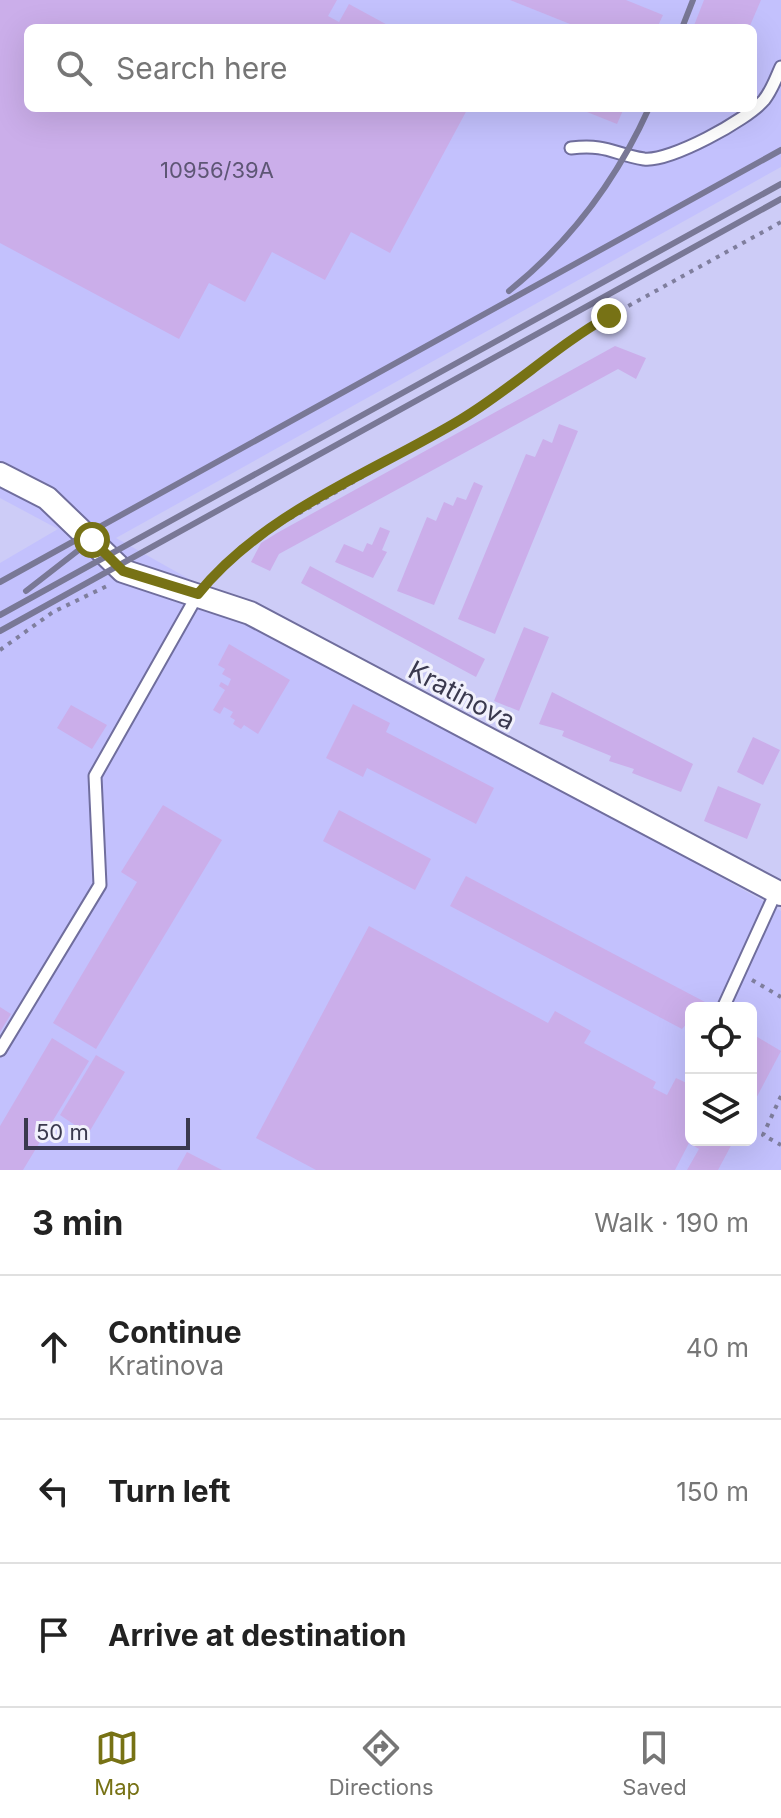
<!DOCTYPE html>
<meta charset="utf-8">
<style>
body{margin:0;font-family:Inter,sans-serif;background:#f2f2f2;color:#222}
.controls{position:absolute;right:24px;bottom:24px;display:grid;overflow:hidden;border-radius:12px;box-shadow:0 8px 32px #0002}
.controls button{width:72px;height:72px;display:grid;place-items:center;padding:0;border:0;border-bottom:2px solid #e0e0e0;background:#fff;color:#222;font:40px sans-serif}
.scale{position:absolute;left:24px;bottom:20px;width:166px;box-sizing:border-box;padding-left:8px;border:4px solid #3a394e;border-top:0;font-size:22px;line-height:28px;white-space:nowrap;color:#3a394e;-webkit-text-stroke:6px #f1f1fc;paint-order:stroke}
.stop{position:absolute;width:24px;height:24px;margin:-18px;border:6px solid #777215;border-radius:50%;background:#fff}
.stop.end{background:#777215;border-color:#fff;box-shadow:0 2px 8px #0008}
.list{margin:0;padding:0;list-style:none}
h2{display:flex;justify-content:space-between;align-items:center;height:104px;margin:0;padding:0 32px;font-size:34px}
h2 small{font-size:26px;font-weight:400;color:#767676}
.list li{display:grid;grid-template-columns:52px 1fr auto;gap:24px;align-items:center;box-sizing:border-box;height:144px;padding:0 32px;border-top:2px solid #e0e0e0}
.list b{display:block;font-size:30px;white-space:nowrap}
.list p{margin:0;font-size:26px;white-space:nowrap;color:#767676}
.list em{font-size:26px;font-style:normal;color:#767676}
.icon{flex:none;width:44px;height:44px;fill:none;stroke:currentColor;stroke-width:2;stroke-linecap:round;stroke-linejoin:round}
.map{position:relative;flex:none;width:781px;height:1170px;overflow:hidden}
.search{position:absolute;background:#fff;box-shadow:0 8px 32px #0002;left:24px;right:24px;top:24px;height:88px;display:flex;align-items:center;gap:20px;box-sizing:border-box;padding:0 28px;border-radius:12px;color:#767676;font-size:30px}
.sheet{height:536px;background:#fff}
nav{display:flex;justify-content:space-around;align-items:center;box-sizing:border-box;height:112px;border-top:2px solid #e0e0e0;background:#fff;font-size:22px;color:#767676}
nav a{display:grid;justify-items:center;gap:4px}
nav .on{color:#777215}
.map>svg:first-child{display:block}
.built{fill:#c3c1fd;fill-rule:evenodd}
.building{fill:#cbaeea}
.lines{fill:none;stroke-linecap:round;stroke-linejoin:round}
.lane-casing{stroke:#706e9d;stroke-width:15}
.street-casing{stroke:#706e9d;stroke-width:26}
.path{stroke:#7f7e9d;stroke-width:4;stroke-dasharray:4 6;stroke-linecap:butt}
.lane{stroke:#fff;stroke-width:11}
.street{stroke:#fff;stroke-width:22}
.rail{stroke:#797896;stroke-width:6}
.route{stroke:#777215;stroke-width:10}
.labels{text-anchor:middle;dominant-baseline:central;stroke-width:6;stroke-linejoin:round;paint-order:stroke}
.number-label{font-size:22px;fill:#5e5675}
.street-label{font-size:26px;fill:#3a394e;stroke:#f1f1fc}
</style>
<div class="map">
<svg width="781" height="1170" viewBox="0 0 781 1170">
<rect width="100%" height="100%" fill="#cdccf7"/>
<!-- built -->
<path class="built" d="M0 0H781V167L116 538 781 911V1170H0V563L58 529 0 498ZM28 28H753V108H28ZM691 1008H751V1140H691Z"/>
<!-- building -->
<path class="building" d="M0 0H337L328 16 339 22 349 4 393 28H28V108H468L390 253 351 232 325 280 272 252 245 302 209 283 179 339 0 243Z
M510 0H626L663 15 657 28H580Z
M704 0H761L749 28H693Z
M577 108H624L617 124Z
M615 346 646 358 636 379 618 369 279 554 270 571 251 562 261 543 277 533Z
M559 424 578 431 495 634 458 619 526 454 535 457 543 439 552 443Z
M474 482 483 486 434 605 397 591 427 517 436 521 444 502 453 506 457 497 466 500Z
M380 527 390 531 382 550 387 552 373 578 335 562 344 544 363 552 367 543 372 545Z
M310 566 485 659 476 677 301 583Z
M524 627 549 637 519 711 494 701Z
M229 644 290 680 258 734 244 725 241 729 233 724 235 720 230 717 233 712 224 707 220 714 213 710 225 690 219 686 221 682 228 686 231 679 222 674 225 669 218 665Z
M552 692 693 764 681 792 632 773 634 769 609 761 611 756 562 736 564 731 539 724Z
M353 704 390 723 386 732 494 788 476 824 367 768 363 777 326 758Z
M71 705 107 725 92 749 57 728Z
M753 737 780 750 763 785 737 772Z
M718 786 761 804 747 839 704 821Z
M163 805 222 840 96 1049 53 1023 137 882 121 872Z
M339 810 431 859 415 890 323 841Z
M466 876 705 1002 702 1008H691V1019L682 1029 450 906Z
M369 926 548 1023 555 1011 591 1031 584 1043 656 1082 653 1088 667 1095 676 1078 691 1085V1140H734L718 1170H687L699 1149 689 1143 675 1170H316L256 1138Z
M0 1007 11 1014 0 1032Z
M754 1035 781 1051 751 1108V1040Z
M52 1038 89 1061 23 1170H0V1126Z
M96 1055 125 1072 88 1134 60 1115Z
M187 1152 222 1170H177Z"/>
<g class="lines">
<defs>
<path id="lane" d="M571 148C608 144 613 154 644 159 670 162 747 120 764 100 772 90 776 78 781 67
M723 1008 776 892
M0 1050 100 885 95 776 198 594"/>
<path id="street" d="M0 474 47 498 123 571 250 613 781 894"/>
</defs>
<!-- lane casing -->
<use href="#lane" class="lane-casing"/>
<!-- street casing -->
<use href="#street" class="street-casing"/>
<!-- path -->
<path class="path" d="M211 578 242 546 463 419 583 331 781 222
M0 650 53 612 107 586
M752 980 781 997
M781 1096 763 1135 781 1145"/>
<!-- lane -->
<use href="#lane" class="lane"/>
<!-- street -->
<use href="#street" class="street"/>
<!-- rail -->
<path class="rail" d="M682 28 693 0
M509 291C570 242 617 179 649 108
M0 582 781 150
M26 591 89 542
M0 615 781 184
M0 631 781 199"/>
</g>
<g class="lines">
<!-- route -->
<path class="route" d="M92 540 123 571 198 594C264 512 372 473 460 420 512 389 556 346 609 316"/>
</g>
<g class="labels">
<!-- number labels -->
<g class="number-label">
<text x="217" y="170">10956/39A</text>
</g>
<!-- street labels -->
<g class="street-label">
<text transform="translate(462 695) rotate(28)">Kratinova</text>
</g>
</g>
</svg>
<div class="controls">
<button><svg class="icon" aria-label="locate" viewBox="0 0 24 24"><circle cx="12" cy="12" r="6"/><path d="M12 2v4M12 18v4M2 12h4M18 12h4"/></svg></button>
<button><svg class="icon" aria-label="layers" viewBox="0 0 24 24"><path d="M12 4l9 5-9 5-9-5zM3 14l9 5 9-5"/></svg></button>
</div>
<div class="scale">50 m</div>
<div class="stop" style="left:92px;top:540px"></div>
<div class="stop end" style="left:609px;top:316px"></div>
<div class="search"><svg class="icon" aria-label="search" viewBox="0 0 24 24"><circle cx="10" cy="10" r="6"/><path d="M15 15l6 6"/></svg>Search here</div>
</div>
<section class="sheet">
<h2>3 min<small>Walk · 190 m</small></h2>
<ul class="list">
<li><svg class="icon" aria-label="ahead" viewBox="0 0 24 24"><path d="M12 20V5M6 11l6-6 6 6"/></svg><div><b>Continue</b><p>Kratinova</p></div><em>40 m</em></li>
<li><svg class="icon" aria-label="left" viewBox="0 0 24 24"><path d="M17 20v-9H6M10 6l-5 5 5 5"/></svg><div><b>Turn left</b></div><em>150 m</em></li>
<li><svg class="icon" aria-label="arrive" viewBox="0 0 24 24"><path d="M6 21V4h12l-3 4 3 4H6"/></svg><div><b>Arrive at destination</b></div></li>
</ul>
</section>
<nav>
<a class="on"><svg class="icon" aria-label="map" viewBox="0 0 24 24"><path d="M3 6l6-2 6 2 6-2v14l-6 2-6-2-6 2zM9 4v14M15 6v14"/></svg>Map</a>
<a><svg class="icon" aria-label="directions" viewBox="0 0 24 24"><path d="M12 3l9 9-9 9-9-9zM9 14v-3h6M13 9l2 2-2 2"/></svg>Directions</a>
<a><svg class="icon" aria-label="saved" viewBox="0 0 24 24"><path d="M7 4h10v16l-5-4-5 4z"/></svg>Saved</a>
</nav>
